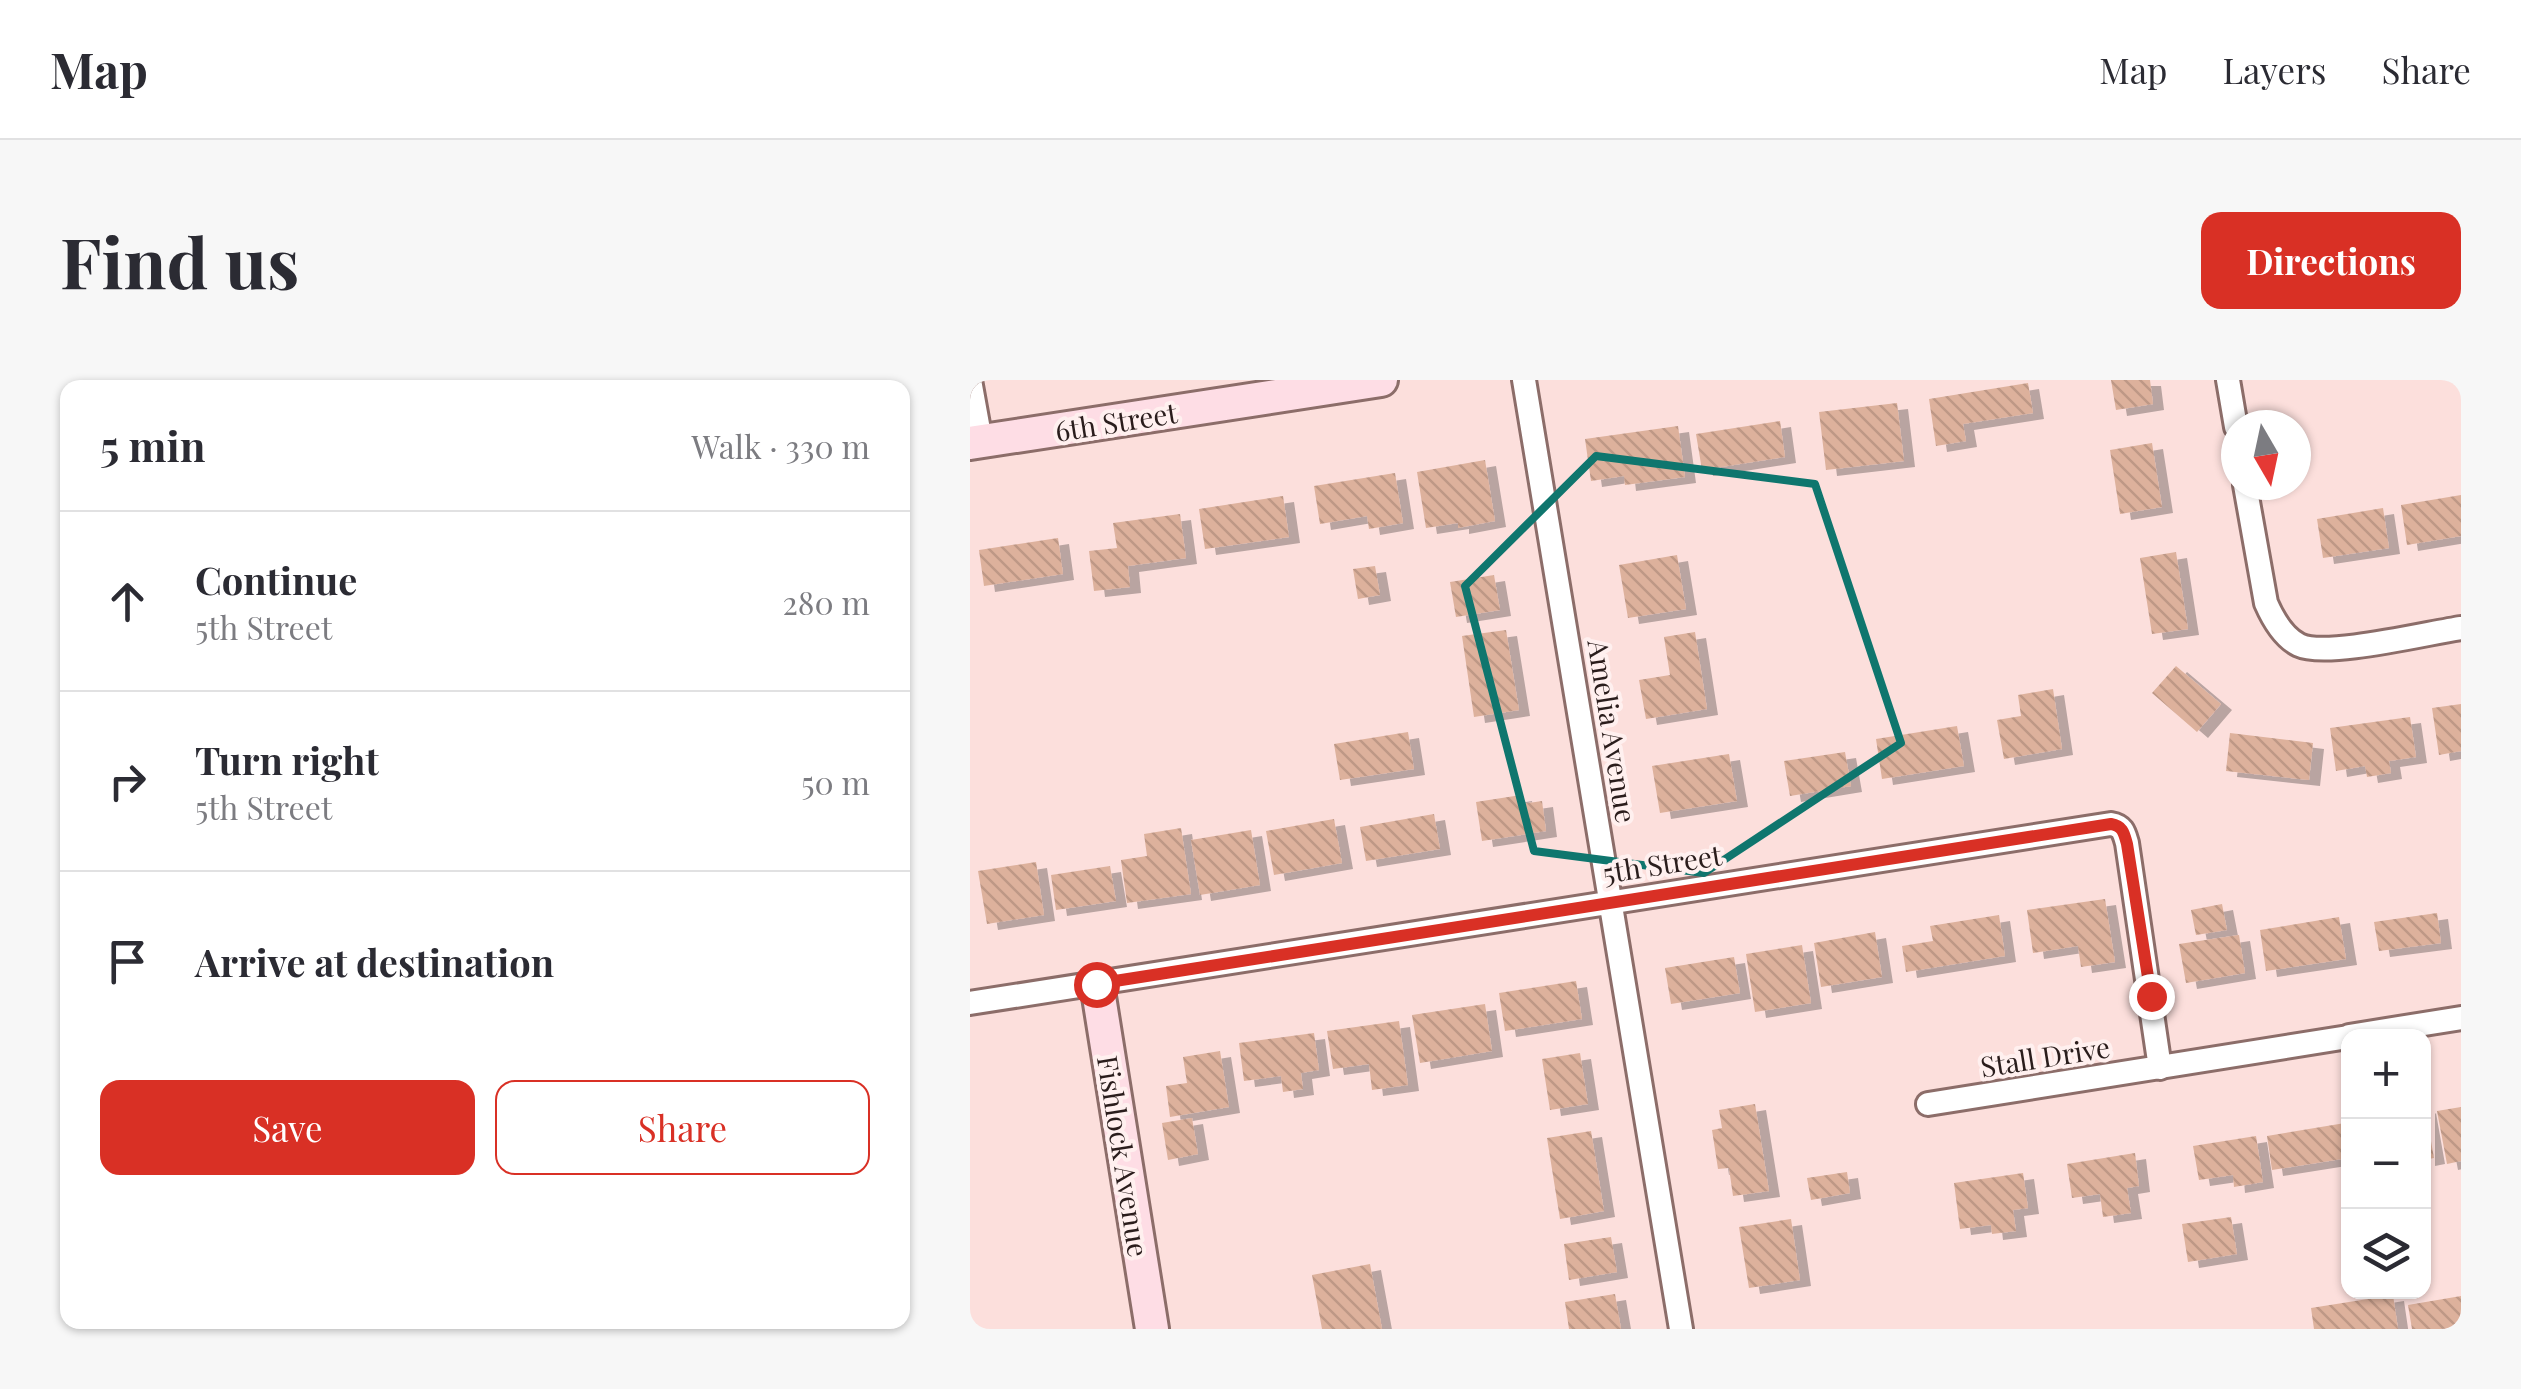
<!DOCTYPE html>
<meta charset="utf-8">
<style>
body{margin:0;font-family:"Playfair Display",serif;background:#f7f7f7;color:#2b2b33}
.controls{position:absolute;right:30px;bottom:30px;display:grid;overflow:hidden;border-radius:20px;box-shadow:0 2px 8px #0004}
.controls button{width:90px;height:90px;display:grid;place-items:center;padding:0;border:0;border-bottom:2px solid #e1e1e2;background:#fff;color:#2b2b33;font:50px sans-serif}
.compass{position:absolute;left:1251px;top:30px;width:90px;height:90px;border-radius:50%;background:#fff;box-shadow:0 2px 8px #0004;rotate:171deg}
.stop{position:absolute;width:30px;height:30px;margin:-22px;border:8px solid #d93025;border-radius:50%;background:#fff}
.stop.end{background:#d93025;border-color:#fff;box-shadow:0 2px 10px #0008}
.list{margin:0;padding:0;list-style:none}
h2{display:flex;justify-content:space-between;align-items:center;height:130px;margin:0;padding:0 40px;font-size:42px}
h2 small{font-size:32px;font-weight:400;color:#7c7c81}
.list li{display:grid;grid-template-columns:65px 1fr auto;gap:30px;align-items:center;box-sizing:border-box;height:180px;padding:0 40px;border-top:2px solid #e1e1e2}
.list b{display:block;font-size:38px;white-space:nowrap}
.list p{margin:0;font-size:32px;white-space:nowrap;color:#7c7c81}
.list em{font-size:32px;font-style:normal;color:#7c7c81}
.actions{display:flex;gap:20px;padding:30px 40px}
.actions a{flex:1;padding:22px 0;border:2px solid #d93025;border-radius:20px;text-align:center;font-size:35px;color:#d93025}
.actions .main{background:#d93025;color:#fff}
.icon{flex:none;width:55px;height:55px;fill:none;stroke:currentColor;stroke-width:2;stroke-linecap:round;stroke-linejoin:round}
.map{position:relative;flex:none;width:1491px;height:949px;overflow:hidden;border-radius:20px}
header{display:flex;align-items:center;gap:60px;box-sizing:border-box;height:140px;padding:0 50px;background:#fff;border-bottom:2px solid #e1e1e2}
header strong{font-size:48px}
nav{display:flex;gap:55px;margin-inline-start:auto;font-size:35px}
.intro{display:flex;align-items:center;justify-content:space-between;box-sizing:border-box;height:240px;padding:0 60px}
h1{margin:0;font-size:70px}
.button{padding:25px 45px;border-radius:20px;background:#d93025;color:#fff;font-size:35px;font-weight:700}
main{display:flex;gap:60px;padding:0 60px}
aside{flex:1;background:#fff;border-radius:20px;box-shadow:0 2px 8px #0004}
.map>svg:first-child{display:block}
.building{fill:url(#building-back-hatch);filter:url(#shadow)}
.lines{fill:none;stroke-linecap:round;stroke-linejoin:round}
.street-casing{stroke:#8c6d69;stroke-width:28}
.secondary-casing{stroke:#8c6d69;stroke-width:38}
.street{stroke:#fff;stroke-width:22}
.secondary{stroke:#fedde5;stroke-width:32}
.route{stroke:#d93025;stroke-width:12}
.marked{fill:none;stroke:#0f766e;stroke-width:8;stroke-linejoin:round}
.labels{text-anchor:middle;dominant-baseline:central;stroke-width:8;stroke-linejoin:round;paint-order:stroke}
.street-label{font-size:28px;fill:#2a1d1c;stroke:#fff0ef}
</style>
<header>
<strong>Map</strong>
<nav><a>Map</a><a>Layers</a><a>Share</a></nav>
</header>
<div class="intro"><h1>Find us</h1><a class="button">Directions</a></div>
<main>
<aside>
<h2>5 min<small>Walk · 330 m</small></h2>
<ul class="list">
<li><svg class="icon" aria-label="ahead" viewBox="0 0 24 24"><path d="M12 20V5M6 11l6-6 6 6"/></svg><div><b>Continue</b><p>5th Street</p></div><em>280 m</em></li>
<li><svg class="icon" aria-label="right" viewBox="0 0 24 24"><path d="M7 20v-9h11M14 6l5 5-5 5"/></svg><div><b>Turn right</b><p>5th Street</p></div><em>50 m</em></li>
<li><svg class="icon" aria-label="arrive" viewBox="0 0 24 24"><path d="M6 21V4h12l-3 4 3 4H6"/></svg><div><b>Arrive at destination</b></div></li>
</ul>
<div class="actions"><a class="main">Save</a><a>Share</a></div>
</aside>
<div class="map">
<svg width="1491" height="949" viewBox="0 0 1491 949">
<defs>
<pattern id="building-back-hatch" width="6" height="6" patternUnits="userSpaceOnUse" patternTransform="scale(2.5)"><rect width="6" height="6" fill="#ddb19c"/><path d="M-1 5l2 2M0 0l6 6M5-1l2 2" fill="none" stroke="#be9886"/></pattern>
<filter id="shadow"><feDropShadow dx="11" dy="6" stdDeviation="0" flood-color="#0004"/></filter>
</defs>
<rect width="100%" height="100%" fill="#fcdfdc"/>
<!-- building -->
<path class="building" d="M1141 0H1180L1183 24 1146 30Z
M1058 3 1063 33 993 44 996 61 966 66 959 19Z
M927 23 934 81 856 90 849 32Z
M810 41 815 77 732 90 726 54Z
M708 46 715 97 655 105 654 96 621 101 615 59Z
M1182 63 1192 127 1150 134 1140 70Z
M515 80 525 141 488 148V143L456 148 447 92Z
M425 93 433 143 399 149 397 136 350 144 344 106Z
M1491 115V156L1437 165 1431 125Z
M313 116 319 157 235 169 229 129Z
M1413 128 1419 168 1353 178 1347 139Z
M210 134 216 178 158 186 160 207 124 211 119 171 147 168 143 143Z
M88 158 93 194 14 206 9 170Z
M1206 172 1218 249 1182 254 1170 178Z
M707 175 716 229 658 238 649 185Z
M405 186 410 215 388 219 383 189Z
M524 195 530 230 486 237 480 202Z
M536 250 549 330 504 337 492 256Z
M725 252 737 329 676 339 669 300 700 295 694 257Z
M1206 286 1251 324 1227 352 1182 313Z
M1083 309 1092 369 1034 379 1027 340 1051 336 1048 315Z
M1491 324V371L1469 375 1462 328Z
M1440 337 1446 377 1419 381 1421 393 1397 397 1395 386 1366 391 1360 348Z
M987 346 994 386 912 399 906 359Z
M438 352 444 389 370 400 364 364Z
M1260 353 1343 363 1339 400 1256 391Z
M875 372 881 406 820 416 814 381Z
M759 374 767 421 690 433 682 386Z
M551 415 552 424 572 421 576 451 512 461 506 422Z
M464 434 470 469 396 481 390 447Z
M364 439 372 483 304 495 296 451Z
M211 448 221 514 157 523 151 480 177 476 174 454Z
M281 450 290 505 230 515 221 460Z
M66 482 74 535 17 544 8 491Z
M140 486 146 521 86 530 81 495Z
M1135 519 1145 582 1111 587 1108 566 1063 573 1057 530Z
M1252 524 1257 550 1226 555 1221 530Z
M1467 533 1471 563 1409 571 1404 542Z
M1029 535 1035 576 936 592 932 566 963 561 960 546Z
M1369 537 1376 579 1296 591 1290 550Z
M905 552 912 597 851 607 844 563Z
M1269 555 1275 593 1216 603 1209 564Z
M832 565 841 623 785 632 776 574Z
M764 577 770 613 701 624 695 588Z
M606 601 612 639 535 651 529 613Z
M515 624 522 671 450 683 442 635Z
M429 641 438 705 402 710 399 684 363 689 357 651Z
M344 653 349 690 331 693 333 709 313 712 311 696 274 701 269 663Z
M250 671 259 727 200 737 196 706 217 703 213 677Z
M610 673 618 724 580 730 572 679Z
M785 724 799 811 763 816 759 788 748 789 742 750 752 748 749 730Z
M1455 727 1464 778 1454 780V728Z
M1491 727V781L1477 784 1467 731Z
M222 738 228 774 198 780 192 743Z
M1375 743 1378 778 1302 790 1297 756Z
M621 751 634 831 590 839 577 758Z
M1286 756 1293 802 1264 807 1263 795 1229 800 1223 766Z
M1165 773 1169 806 1157 808 1161 833 1133 837 1130 814 1102 818 1097 784Z
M877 792 880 813 841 820 837 798Z
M1053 793 1058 828 1043 830 1046 851 1022 854 1021 845 990 849 984 803Z
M1261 837 1267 874 1218 882 1212 844Z
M821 839 830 900 779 908 769 847Z
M641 857 647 892 599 900 594 864Z
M400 884 412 949H352L342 895Z
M645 914 651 949H599L595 922Z
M1423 915 1428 949H1344L1341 928Z
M1491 916V949H1442L1438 925Z"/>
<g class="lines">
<defs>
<path id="street" d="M0 0 11 61
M554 0 711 949
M1258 0 1266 47
M1275 105 1296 223C1303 239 1313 257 1329 265 1356 278 1457 253 1491 248
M0 623 1141 444C1153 446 1154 453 1157 463L1190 688
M1379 656 1491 638
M958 724 1378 657"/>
<path id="secondary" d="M0 63 411 0
M127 604 182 949"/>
</defs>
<!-- street casing -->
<use href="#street" class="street-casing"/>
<!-- secondary casing -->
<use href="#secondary" class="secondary-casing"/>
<!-- street -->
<use href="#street" class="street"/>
<!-- secondary -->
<use href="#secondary" class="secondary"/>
</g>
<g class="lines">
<!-- route -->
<path class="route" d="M126 604 1141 444C1153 446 1154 453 1157 464L1181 616"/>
</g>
<!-- marked area -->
<path class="marked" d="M626 76 845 104 931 363 734 493 564 471 495 206Z"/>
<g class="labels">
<!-- street labels -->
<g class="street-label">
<text transform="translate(146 41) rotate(-9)">6th Street</text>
<text transform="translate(643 351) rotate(81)">Amelia Avenue</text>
<text transform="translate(692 483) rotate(-9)">5th Street</text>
<text transform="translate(1075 676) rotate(-9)">Stall Drive</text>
<text transform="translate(154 776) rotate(81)">Fishlock Avenue</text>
</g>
</g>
</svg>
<div class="controls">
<button>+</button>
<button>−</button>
<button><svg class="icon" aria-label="layers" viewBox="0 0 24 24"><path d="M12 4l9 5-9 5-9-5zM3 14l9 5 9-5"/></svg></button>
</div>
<svg class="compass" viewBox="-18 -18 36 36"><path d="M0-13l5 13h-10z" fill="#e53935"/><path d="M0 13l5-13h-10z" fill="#7c7c81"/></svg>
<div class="stop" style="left:126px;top:604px"></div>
<div class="stop end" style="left:1181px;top:616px"></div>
</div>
</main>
